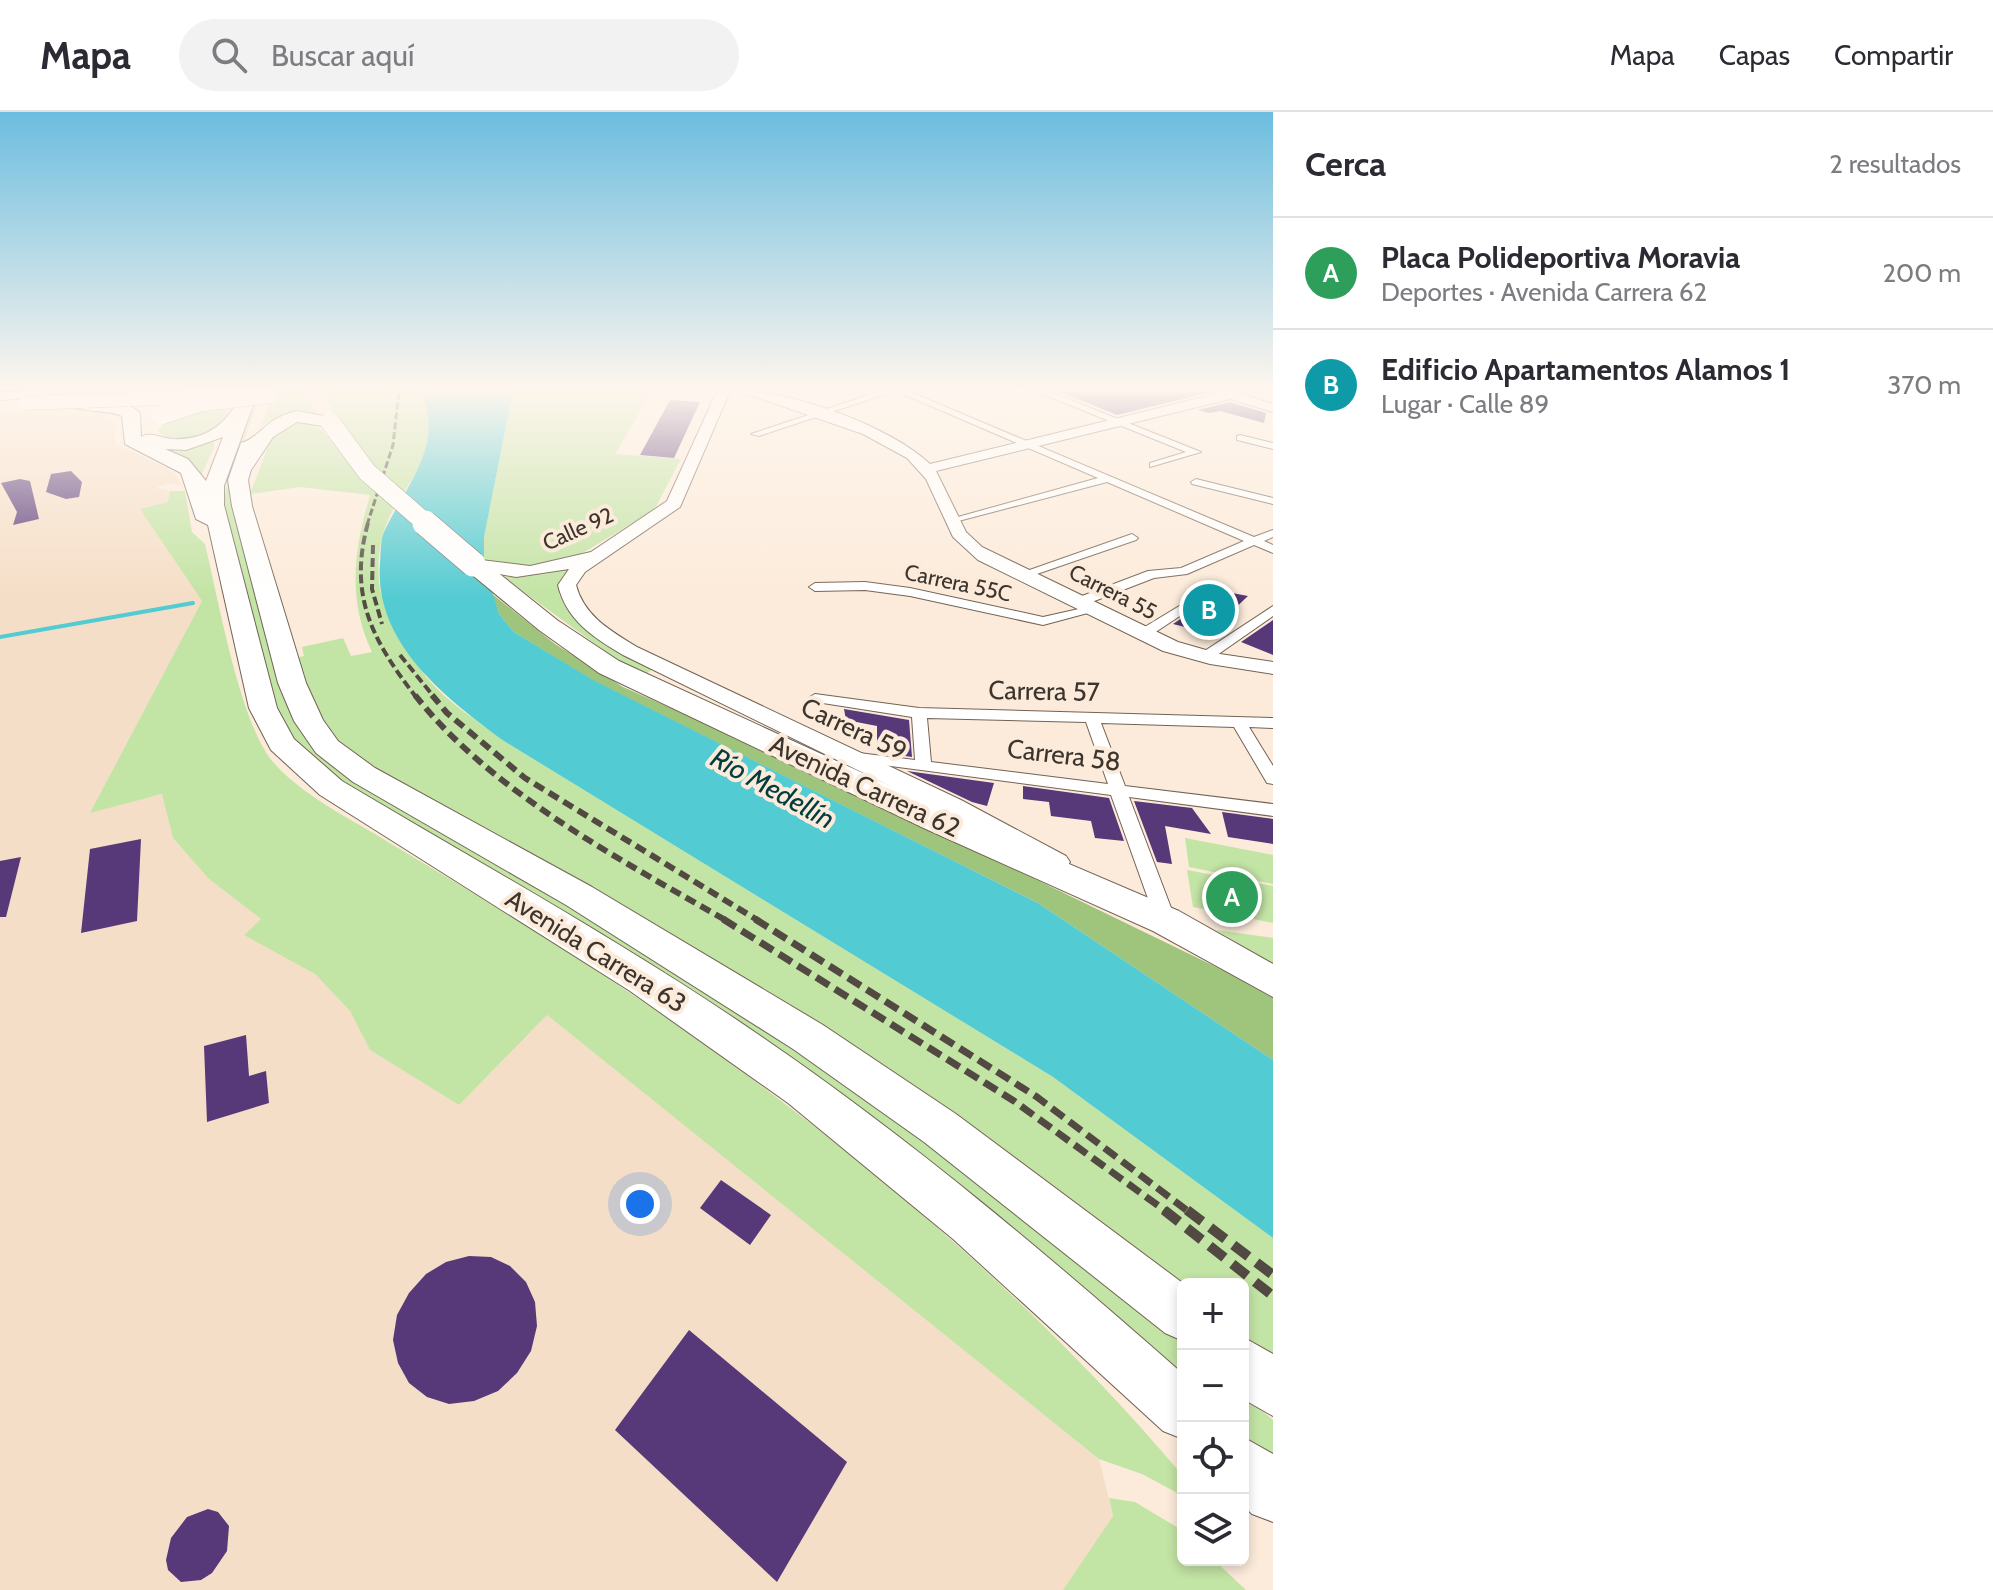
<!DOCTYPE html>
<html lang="es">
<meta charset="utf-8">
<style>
body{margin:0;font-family:Cabin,sans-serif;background:#f2f2f3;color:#2b2b33}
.controls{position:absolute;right:24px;bottom:24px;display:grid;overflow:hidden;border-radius:12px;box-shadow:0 4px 12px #0003}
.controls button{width:72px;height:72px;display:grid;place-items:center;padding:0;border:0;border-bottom:2px solid #e1e1e2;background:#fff;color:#2b2b33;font:40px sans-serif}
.you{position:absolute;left:640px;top:1092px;width:28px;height:28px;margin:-20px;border:6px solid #fff;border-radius:50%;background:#1a73e8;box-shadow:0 0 0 12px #1a73e833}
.badge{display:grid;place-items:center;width:52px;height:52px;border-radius:50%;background:#b45309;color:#fff;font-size:26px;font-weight:700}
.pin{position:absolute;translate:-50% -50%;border:4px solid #fff;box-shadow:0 2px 8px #0006}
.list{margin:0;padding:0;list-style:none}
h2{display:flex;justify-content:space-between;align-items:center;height:104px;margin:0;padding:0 32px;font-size:34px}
h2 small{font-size:26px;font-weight:400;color:#7c7c81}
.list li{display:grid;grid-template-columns:52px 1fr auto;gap:24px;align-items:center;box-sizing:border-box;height:112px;padding:0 32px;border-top:2px solid #e1e1e2}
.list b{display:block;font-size:30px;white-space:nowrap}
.list p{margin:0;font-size:26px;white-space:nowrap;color:#7c7c81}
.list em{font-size:26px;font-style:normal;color:#7c7c81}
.icon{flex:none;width:44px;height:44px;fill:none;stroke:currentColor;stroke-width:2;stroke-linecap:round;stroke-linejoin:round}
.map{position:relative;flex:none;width:1273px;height:1478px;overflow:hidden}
header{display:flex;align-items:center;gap:48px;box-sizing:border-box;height:112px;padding:0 40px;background:#fff;border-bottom:2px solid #e1e1e2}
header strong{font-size:38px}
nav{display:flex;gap:44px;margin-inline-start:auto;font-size:28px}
.search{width:560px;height:72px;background:#f2f2f3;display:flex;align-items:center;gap:20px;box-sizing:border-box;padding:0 28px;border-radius:44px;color:#7c7c81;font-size:30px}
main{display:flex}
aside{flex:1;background:#fff}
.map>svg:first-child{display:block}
.built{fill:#f5dec7}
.green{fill:#c2e4a4}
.forest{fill:#9fc47b}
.water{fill:#53cbd2}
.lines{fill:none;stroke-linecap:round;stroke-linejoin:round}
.stream-far1{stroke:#53cbd2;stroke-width:3}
.stream{stroke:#53cbd2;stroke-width:4}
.building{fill:#573878}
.street-casing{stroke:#726354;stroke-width:2}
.secondary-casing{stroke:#726354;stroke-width:2}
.highway-casing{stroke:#726354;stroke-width:2}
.street{fill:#fff;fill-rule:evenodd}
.secondary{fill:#fff;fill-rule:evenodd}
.highway{fill:#fff;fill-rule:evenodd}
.rail-far4{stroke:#524a42;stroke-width:3;stroke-dasharray:7 3;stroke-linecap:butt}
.rail-far3{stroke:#524a42;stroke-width:4;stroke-dasharray:9 4;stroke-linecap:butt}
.rail-far2{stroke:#524a42;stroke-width:6;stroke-dasharray:11 6;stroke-linecap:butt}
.rail-far1{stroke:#524a42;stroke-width:7;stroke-dasharray:15 7;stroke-linecap:butt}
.rail{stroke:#524a42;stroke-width:10;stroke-dasharray:19 10;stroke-linecap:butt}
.secondary-bridge-casing{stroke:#726354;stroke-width:15;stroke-linecap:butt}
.highway-bridge-far1-casing{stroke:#726354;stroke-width:20;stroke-linecap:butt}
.highway-bridge-casing{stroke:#726354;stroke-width:26;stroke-linecap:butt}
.secondary-bridge{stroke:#fff;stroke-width:14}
.highway-bridge-far1{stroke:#fff;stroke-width:19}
.highway-bridge{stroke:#fff;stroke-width:25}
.labels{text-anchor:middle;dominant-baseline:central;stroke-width:8;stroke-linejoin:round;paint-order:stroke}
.far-street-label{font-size:22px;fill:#3c352e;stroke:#fcebda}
.street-label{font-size:26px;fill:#3c352e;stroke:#fcebda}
.water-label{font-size:28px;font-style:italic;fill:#023d40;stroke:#fcebda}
</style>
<header>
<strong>Mapa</strong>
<div class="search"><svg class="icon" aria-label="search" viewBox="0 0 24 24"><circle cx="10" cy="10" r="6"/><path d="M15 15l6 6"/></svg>Buscar aquí</div>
<nav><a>Mapa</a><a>Capas</a><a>Compartir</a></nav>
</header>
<main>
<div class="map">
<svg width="1273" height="1478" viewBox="0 0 1273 1478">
<rect width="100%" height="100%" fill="#fcebda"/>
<!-- built -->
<path class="built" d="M76 295 105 299 118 315 113 326 118 333 169 357 177 364 181 373 168 371 156 376 170 379 169 390 141 397 202 489 91 700 163 682 173 726 208 766 261 807 245 823 315 862 350 899 370 938 459 993 547 903 1099 1347 1113 1404 1063 1478H0V298Z"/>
<!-- green -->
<path class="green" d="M258 279H262L239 343 294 603 464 729 817 943 1129 1184 1183 1231V1271L347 675 289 622 274 590 223 408C224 362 242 322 258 279Z
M273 279H305L316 302 287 304 262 313Z
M322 279H420C454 344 394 373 382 426 378 441 377 465 381 481 384 495 418 555 428 567 448 591 479 610 504 629L1053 965 1273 1126V1252L1243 1228V1172H1183L348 641 317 605 296 546 304 544 302 535 343 526 351 544 372 540C347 487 354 437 370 383L300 375 250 382 274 319 301 308 321 317 359 363 338 309Z
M513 279 650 283 615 342 681 347 654 398 581 442 560 451 531 457 489 452 484 448V425Z
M232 289C229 298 226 307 220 314 207 327 172 334 158 319L165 310Z
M212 329 215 333 200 366 155 333Z
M170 379H185L192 420 205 432C218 485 240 614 274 651 304 685 350 706 388 730 456 771 525 811 591 855 810 999 1013 1163 1183 1364V1384L1142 1362 1099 1347 547 903 459 993 370 938 350 899 315 862 244 823 261 807 208 766 173 726 162 682 90 701 202 489 140 397 168 390Z
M576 452 563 465 559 482C575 522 617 539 653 557L643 564 630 557 503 465 545 462Z
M1185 726 1273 743V772L1189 755Z
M1187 758 1273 774V811L1193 795Z
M1216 818 1273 826V852Z
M1243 1282 1273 1308V1351L1243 1324Z
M1109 1386 1135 1390 1180 1417 1183 1448H1214L1246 1478H1063L1113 1404Z"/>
<!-- forest -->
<path class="forest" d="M491 481 555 532 623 575 813 659 1245 869 1273 886V948L1038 791 592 568 514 520 499 502Z"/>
<!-- water -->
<path class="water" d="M420 279H513L484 425V453L499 502 514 520 593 568 1038 791 1273 948V1126L1053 965 504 629C446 586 374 532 380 451 381 441 380 429 384 420 405 374 447 332 420 279Z"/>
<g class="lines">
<!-- stream-far1 -->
<path class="stream-far1" d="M0 281 18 279"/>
<!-- stream -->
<path class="stream" d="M0 525 193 491"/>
</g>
<!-- building -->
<path class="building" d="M1058 279H1210L1211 280 1117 303Z
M670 288 700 290 674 346 640 343Z
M1230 290 1266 301 1264 311 1220 299 1209 301 1198 298Z
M71 359 82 370 79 385 66 387 46 380 51 362Z
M20 367 30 369 39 407 13 413 17 400 1 371Z
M1205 476 1248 484 1209 521 1173 512 1188 502 1189 493Z
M1273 508V543L1241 530Z
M844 597 909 608 912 645 877 640V614L846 608Z
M907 659 994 671 987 694 972 690Z
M1023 674 1109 686 1124 729 1095 726 1091 709 1051 704 1049 690 1023 687Z
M1134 689 1192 696 1211 722 1165 714 1172 752 1157 750Z
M1222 700 1273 707V732L1228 725Z
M141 727 137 809 81 821 90 737Z
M21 745 6 805H0V749Z
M246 923 249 964 266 959 269 991 207 1010 204 934Z
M721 1068 771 1103 750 1133 700 1096Z
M469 1144 491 1145 510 1154 526 1170 535 1190 537 1214 531 1239 517 1261 498 1279 474 1289 449 1292 427 1285 409 1271 398 1251 393 1228 397 1203 409 1181 426 1162 446 1150Z
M689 1218 847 1350 777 1470 615 1318Z
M208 1397 218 1400 229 1414 227 1439 212 1461 201 1468 181 1470 168 1458 166 1448 171 1426 187 1405Z"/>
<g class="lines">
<defs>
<path id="street" d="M881 279H895L759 324 751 322Z
M896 279H908L1254 425 1273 418V425L1264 429 1273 433V441L1254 433 1187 462 1154 466 1084 493H1074V487L1148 459 1181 456 1244 429 1107 370 947 412V408L1098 366Z
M1035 279H1048L1201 340 1150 355V351L1186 340Z
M1240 323 1273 331V337L1237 328V324Z
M1196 367 1273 386V392L1192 372 1191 370Z
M1132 422 1138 426 1136 428 1031 464 1021 461Z
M865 470 910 476 1043 505 1092 494 1099 498 1043 513 910 484 865 478 815 479 809 475 815 471Z
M1181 493 1186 494V500L1148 525H1138V519Z
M1273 494V504L1210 548H1200V542Z
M815 582 919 596 1273 606V616L1249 615 1273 654V672L1267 671 1234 615 1101 611 1125 674 1273 692V704L1129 685 1176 809 1173 814H1159L1156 809 1111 683 845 648 843 645 845 642 851 640 915 648 912 605 810 589 808 586ZM927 606 1086 610 1108 672 931 650Z"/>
<path id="secondary" d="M72 279 66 283 0 288V280Z
M264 279H295L264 285Z
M717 279H730L680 395 585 460 576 473C584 504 611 519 637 535L961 688 1066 744 1070 750 1066 756H1048L943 700 623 543C594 526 566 508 558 473L569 457 516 465 467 456 464 452 473 447 530 454 591 440 667 389Z
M738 279C793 279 889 314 930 352L1216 282 1213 279H1233L1273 292V300L1230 287 936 359 966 420 982 435 1178 530 1220 542 1273 550V562L1210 552 1163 539 978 448 953 425 926 367 907 346 863 322Z"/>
<path id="highway" d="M242 279H258L224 374V393L277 596 294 627 342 669C483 753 627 832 762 925 911 1027 1048 1143 1183 1262V1327L1163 1319 953 1127 788 991 630 879 320 683 271 638 249 596 208 413 196 407 181 361 125 332 122 304C105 296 78 302 65 291 80 278 126 287 140 301L141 325C151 319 160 326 172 327 207 329 230 310 242 279ZM223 325 206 369 188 347 165 337 186 338Z
M297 299 336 306 339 310 330 315 297 310 273 325 251 358 248 368 252 394 306 571 323 608 338 629 375 656 592 775 823 913 956 1002 1184 1172 1183 1229 1165 1221 924 1030 793 937 566 793 353 670 316 641 294 609 278 571 232 394 228 368 241 331C260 326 265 306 297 299Z
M473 445 481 447 557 508 619 549 952 702 1179 799 1273 852V885L1153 819 928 718 599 561 539 518 465 457 461 452Z
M1243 1225 1273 1242V1304L1243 1287Z
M1243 1325 1273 1342V1410L1252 1402 1243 1393Z"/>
</defs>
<!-- street casing -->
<use href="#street" class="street-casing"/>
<!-- secondary casing -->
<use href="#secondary" class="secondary-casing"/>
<!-- highway casing -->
<use href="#highway" class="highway-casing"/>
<!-- street -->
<use href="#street" class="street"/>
<!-- secondary -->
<use href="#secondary" class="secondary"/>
<!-- highway -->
<use href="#highway" class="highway"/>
<!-- rail-far4 -->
<path class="rail-far4" d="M367 413 393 333 399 279"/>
<!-- rail-far3 -->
<path class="rail-far3" d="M368 411C348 483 372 528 416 585
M373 433 372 477 382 512
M400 543 434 585"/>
<!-- rail-far2 -->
<path class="rail-far2" d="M415 583C491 680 621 748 727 809
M432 583 447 601 525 666 759 809"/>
<!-- rail-far1 -->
<path class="rail-far1" d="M723 807 1014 989 1167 1100
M755 807 1037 985 1189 1100"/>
<!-- rail -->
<path class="rail" d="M1164 1098 1273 1184
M1187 1098 1273 1163"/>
<defs>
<path id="secondary-bridge" d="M25 291 217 284"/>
<path id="highway-bridge-far1" d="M161 303 200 290 269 282
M330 310 367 360 428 413"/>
<path id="highway-bridge" d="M425 411 473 452"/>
</defs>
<!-- secondary-bridge casing -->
<use href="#secondary-bridge" class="secondary-bridge-casing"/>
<!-- highway-bridge-far1 casing -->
<use href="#highway-bridge-far1" class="highway-bridge-far1-casing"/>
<!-- highway-bridge casing -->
<use href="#highway-bridge" class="highway-bridge-casing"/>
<!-- secondary-bridge -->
<use href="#secondary-bridge" class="secondary-bridge"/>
<!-- highway-bridge-far1 -->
<use href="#highway-bridge-far1" class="highway-bridge-far1"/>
<!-- highway-bridge -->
<use href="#highway-bridge" class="highway-bridge"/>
</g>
<!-- sky -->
<linearGradient id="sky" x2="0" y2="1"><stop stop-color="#6cbddf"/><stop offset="0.57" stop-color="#fef6ee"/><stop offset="1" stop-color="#fef6ee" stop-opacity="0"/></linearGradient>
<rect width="1273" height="486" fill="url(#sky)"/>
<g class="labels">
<!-- far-street labels -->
<g class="far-street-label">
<text transform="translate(578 417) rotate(-24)">Calle 92</text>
<text transform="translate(958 471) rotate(12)">Carrera 55C</text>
<text transform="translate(1113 480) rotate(27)">Carrera 55</text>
</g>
<!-- street labels -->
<g class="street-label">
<text transform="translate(1044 579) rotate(1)">Carrera 57</text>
<text transform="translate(854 617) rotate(25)">Carrera 59</text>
<text transform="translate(1064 643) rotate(7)">Carrera 58</text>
<text transform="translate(865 674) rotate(25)">Avenida Carrera 62</text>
<text transform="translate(596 839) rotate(32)">Avenida Carrera 63</text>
</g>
<!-- water labels -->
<g class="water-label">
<text transform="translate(773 676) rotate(29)">Río Medellín</text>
</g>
</g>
</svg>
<div class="controls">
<button>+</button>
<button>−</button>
<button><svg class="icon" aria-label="locate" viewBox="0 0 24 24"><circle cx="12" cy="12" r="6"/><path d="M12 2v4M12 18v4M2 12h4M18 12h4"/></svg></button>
<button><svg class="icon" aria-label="layers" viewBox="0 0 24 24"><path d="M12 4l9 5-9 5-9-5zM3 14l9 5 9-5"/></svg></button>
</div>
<div class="you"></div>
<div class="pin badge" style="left:1232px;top:785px;background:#2e9e5b">A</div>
<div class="pin badge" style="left:1209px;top:498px;background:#0f9aa8">B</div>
</div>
<aside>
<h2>Cerca<small>2 resultados</small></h2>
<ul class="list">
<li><span class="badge" style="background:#2e9e5b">A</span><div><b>Placa Polideportiva Moravia</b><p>Deportes · Avenida Carrera 62</p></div><em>200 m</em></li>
<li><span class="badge" style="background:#0f9aa8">B</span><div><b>Edificio Apartamentos Alamos 1</b><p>Lugar · Calle 89</p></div><em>370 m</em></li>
</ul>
</aside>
</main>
